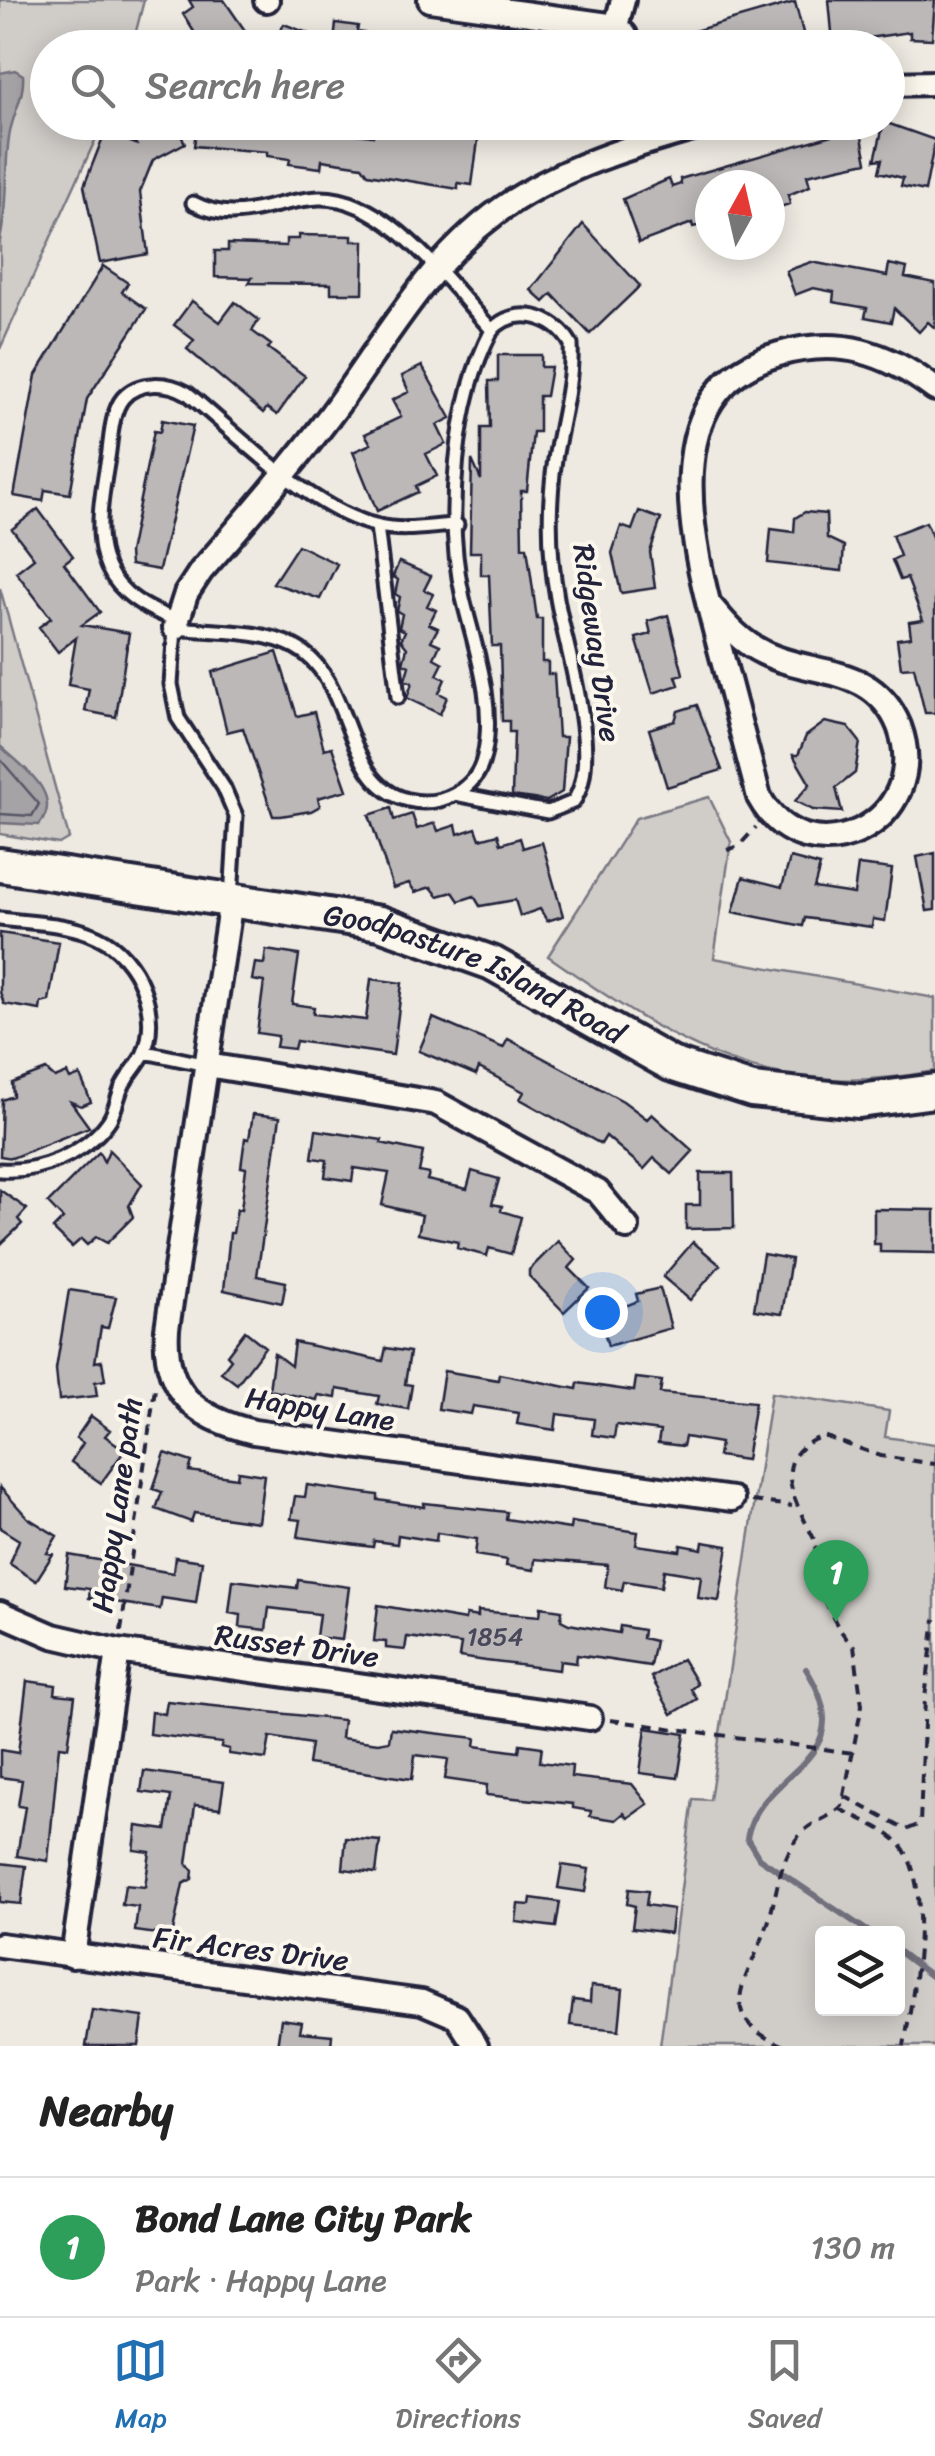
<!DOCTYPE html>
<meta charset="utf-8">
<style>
body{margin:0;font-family:Sriracha,sans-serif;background:#f2f2f2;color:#222}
.controls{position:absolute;right:30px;bottom:30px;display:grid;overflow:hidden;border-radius:10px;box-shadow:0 5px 25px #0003}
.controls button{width:90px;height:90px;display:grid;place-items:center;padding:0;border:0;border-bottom:2px solid #e0e0e0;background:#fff;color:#222;font:50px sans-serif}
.compass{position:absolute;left:695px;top:170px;width:90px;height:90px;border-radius:50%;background:#fff;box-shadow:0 5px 25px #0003;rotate:8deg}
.you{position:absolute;left:602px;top:1312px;width:35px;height:35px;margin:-25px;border:8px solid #fff;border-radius:50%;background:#1a73e8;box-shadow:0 0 0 15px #1a73e833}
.badge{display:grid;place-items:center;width:65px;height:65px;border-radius:50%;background:#1f6fb2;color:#fff;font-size:32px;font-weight:700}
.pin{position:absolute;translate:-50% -82px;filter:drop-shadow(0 2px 5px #0008)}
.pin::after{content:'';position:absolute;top:52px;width:35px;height:30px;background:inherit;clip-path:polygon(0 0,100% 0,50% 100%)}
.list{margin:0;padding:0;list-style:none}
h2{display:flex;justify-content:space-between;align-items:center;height:130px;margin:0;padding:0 40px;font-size:42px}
h2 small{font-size:32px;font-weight:400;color:#767676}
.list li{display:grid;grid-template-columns:65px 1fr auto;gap:30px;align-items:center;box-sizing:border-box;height:140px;padding:0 40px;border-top:2px solid #e0e0e0}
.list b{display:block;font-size:38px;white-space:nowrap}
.list p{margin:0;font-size:32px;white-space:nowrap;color:#767676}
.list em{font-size:32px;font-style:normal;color:#767676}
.icon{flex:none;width:55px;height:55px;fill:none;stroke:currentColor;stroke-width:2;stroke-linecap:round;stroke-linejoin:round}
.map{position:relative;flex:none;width:935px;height:2046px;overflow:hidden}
.search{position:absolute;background:#fff;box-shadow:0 5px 25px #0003;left:30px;right:30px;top:30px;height:110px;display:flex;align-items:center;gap:25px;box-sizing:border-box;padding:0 35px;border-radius:55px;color:#767676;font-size:38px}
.sheet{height:270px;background:#fff}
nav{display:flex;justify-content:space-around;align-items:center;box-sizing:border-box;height:140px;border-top:2px solid #e0e0e0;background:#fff;font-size:28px;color:#767676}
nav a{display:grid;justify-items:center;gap:5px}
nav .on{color:#1f6fb2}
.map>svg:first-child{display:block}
.green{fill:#d0cdc9;stroke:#797882;stroke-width:2.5;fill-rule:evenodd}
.water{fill:#a6a3a7;stroke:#716f7c;stroke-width:2.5}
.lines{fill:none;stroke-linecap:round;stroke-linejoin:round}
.shore{stroke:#575666;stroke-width:2.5}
.stream{stroke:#716f7c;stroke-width:6}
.building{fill:#bcb8b8;stroke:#22223b;stroke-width:2.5}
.lane-casing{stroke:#22223b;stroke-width:19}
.street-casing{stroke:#22223b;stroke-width:30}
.secondary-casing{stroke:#22223b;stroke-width:40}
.path{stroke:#22223b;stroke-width:4;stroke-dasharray:10 8;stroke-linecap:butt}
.lane{stroke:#fbf7ec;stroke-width:11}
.street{stroke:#fbf7ec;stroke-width:22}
.secondary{stroke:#fbf7ec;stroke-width:32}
.labels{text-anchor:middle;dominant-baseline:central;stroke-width:8;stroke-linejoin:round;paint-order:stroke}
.number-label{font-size:25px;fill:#48485a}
.street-label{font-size:30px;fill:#22223b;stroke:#fbf7ec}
</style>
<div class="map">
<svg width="935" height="2046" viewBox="0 0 935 2046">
<rect width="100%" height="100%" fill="#eeeae2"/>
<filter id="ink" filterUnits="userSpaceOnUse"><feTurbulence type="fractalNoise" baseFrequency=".01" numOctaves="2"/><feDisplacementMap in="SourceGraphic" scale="20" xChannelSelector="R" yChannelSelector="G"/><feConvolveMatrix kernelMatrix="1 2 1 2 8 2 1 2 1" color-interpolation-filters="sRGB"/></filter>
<g filter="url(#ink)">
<!-- green -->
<path class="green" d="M0 0H144L132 47 48 48V122L103 123 0 349Z
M0 588 69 838 59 844 0 834Z
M709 797 731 842 714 958 935 998V1071C767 1102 681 1048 548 956L636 818Z
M771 1393 889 1411 885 1437 935 1444V2046H660L693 1799 710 1800ZM822 1934H898V2008H822Z"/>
<!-- water -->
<path class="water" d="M15 70 23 75C25 96 12 115 9 137 4 171 8 206 0 240V73Z
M0 746C22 766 65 795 39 825L0 823Z"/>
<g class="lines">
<!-- shore -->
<path class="shore" d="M0 759 39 804 32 816 0 814"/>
<!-- stream -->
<path class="stream" d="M806 1669C866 1764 759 1768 747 1838L759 1858 872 1934
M898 1951 935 1979"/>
</g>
<!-- building -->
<path class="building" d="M189 0H224L257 48H204L183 14 193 7Z
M829 0H935L932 39 910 38V32L833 43Z
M795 2 807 48H649V44Z
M336 23 358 26 357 32 402 38 401 48H272L284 24 334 43Z
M124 122H174L185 143 153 160 140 192 148 254 100 263 84 186 105 132 136 144Z
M197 122H337L336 131 373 136 375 122H400L479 133 472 185 458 183V189L368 174 362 166 322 160 321 168 289 164 290 159 267 156V152L194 146Z
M884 122 935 140 925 191 901 186 903 178 879 172 882 159 875 160Z
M860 127 867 162 807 175 810 186 788 195 790 204 773 209 770 185H710V223L693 227 692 223 639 243 623 199 669 179 672 187 681 184 680 179Z
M583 224 640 286 590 334 552 294 544 302 531 290Z
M299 235 352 236V241H364L363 293H331V284L249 283 252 278 215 277V251H228V244L286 246V239H299Z
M811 262 887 276 889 264 907 268 905 277 935 283V328L928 322 919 332 894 308 891 322 865 317 867 308 833 302 834 292 813 288 795 295 786 271Z
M103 266 128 283 122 292 146 309 87 399 70 494 45 490 43 501 14 496 36 375Z
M192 301 220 322 235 302 259 320 252 331 271 345 268 348 305 376 277 415 267 408 263 413 187 349 194 340 174 325Z
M498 355H541V367H551L546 396H539V432H533L527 491H521L522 547H527L537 619H542V662H548V674H554L558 737H566L562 792 547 801 512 796 514 732H509V721H502L500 646H492L489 575H481V552H470L472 460 481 480V428H490L489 381H498Z
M422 366 451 418 437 425 446 444 426 454 437 476 416 486 418 492 377 511 353 452 371 444 365 434 401 417 392 400 409 392 402 376Z
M162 420 193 426 159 570 130 565 129 553 154 431 160 432Z
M38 509 73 556 64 563 100 612 82 625 129 633 116 717 85 711 89 689 68 685 76 638 58 652 39 627 51 618 16 572 34 558 12 529Z
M639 511 661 519 650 552 655 588 621 593 612 553 621 526 632 530Z
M805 512 826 514 827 538 844 546 842 571 768 563 771 529 794 532 795 518Z
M926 522 935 544V713H925L914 667 901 668 897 639 911 637 909 622 923 620 907 578 900 580 892 560 900 556 892 535Z
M298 545 337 564 320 599 273 583Z
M399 562 431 576 424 590 433 594 427 606 436 610 429 624 438 628 431 641 440 645 434 658 443 663 437 675 445 679 439 693 447 697 440 714 407 698 412 683 405 680 409 666 403 663 407 648 401 640 405 631 399 628 402 614 397 611 400 597 395 594 398 580 393 576Z
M668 615 683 674 676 676 679 685 653 693 636 638 651 634 648 621Z
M277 652 297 716 314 712 324 749 332 747 347 790 318 798 320 806 311 811 281 816H273L243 728 227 732 212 672Z
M697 705 722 770 667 787 649 729 675 721 678 711Z
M825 722 848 727 860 742 855 773 836 788 842 812 813 810 795 801 810 784 793 755H798L806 736Z
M391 808 394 820 412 814 417 829 435 823 438 831 456 825 458 834 476 828 480 839 498 834 501 844 520 838 523 848 542 842 563 916 547 921 540 909 520 916 515 900 480 906 474 896 459 901 453 892 438 896 431 887 415 892 409 883 393 888 369 815Z
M935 853V910L927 911 917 857Z
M790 858 820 866 814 888 854 894 858 865 892 869 885 921 873 919 872 927 805 918 803 926 733 912 743 877 782 887Z
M0 933 59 942 49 1001 41 1003 40 1010 4 1004 0 992Z
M266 950 299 955 292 1004 314 1007 313 1014 366 1020 371 979 402 983 393 1055 296 1041 294 1049 276 1047 278 1036 257 1033 264 982 252 980 255 963 264 964Z
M433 1018 503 1048 508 1039 623 1101 647 1119 652 1114 693 1151 672 1174 654 1158 644 1169 606 1136 601 1144 520 1099 524 1092 479 1068 476 1075 419 1051Z
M46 1070 55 1078 67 1073 70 1079 80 1075 91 1102 81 1106 71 1102 89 1127 12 1158 0 1156 2 1100 13 1096 12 1083Z
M253 1114 280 1117 257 1276 286 1282 282 1303 224 1290 230 1233H233L237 1209 241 1210 246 1168 241 1167 245 1138 249 1139Z
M316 1130 382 1140 381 1143 423 1152 419 1172 429 1174 427 1180 467 1189 472 1171 499 1179 492 1204 502 1206 501 1211 521 1217 511 1254 489 1248 487 1256 457 1248 458 1242 418 1234 422 1215 382 1205 389 1173 354 1168 352 1181 325 1177 327 1160 312 1158Z
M109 1150 142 1184 129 1206 133 1217 107 1243 96 1237 87 1245 81 1239 72 1247 53 1229 63 1219 48 1203 99 1152 104 1162Z
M700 1173H733L734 1228 686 1229V1205H700Z
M0 1190 27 1209 18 1219 22 1224 0 1245Z
M874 1209 935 1210V1253L880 1252V1244H874Z
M558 1241 576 1260 569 1268 589 1288 564 1312 529 1276V1270Z
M693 1242 720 1265 690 1300 663 1277Z
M763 1254 791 1259 782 1314 754 1310Z
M660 1288 671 1328 608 1346 600 1316 638 1301 636 1294Z
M69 1290 116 1297 108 1328 101 1327 95 1362 102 1361 105 1380 95 1382 97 1396 59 1400 56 1369Z
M245 1331 265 1347 237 1384 221 1372 231 1359 227 1355Z
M294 1342 383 1361 386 1348 410 1352 405 1384 412 1385 408 1409 377 1404 379 1396 337 1389 336 1398 318 1395 317 1400 269 1390 274 1353 291 1366Z
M444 1371 498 1380 499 1374 577 1389 578 1383 634 1391 636 1378 662 1381 660 1393 755 1402 746 1460 718 1456 720 1443 685 1437 683 1446 658 1443 660 1431 616 1425 614 1438 592 1435 594 1419 557 1414 555 1430 517 1424 519 1413 473 1406 471 1414 438 1409Z
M91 1416 110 1430 105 1436 125 1450 101 1483 71 1462 83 1443 76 1438Z
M165 1453 192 1462 189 1471 237 1478 238 1471 264 1475 258 1522 194 1513 191 1522 156 1509 162 1492 153 1489Z
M307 1485 378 1495V1500L424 1507V1503L507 1512 506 1519 570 1529 571 1522 638 1532 636 1545 680 1551 681 1545 702 1549 703 1542 728 1546 719 1601 698 1598 701 1576 664 1570 661 1587 624 1581 622 1590 605 1587 608 1565 535 1559 534 1570 506 1566 507 1560 475 1555 477 1539 437 1533 436 1541 398 1535 397 1544 374 1541 373 1547 298 1537 301 1520 291 1519 295 1496 305 1497Z
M0 1487 28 1518 57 1536 47 1553 53 1554 36 1581 10 1564 19 1540 0 1528Z
M69 1555 173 1573 175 1557 202 1561 196 1603 162 1598 160 1609 89 1598 90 1589 65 1586Z
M233 1580 297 1588 298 1580 349 1587 342 1640 316 1637 319 1614 269 1608 266 1630 240 1627 241 1615 229 1613Z
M378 1605 465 1620 466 1615 478 1617V1611L540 1616 541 1607 562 1610 561 1620 569 1624 619 1633 620 1626 643 1630 642 1638 655 1641 650 1666 577 1655 576 1663 560 1661 559 1670 486 1661 459 1657 461 1644 407 1637 405 1650 386 1648V1642L374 1641Z
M682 1659 697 1684 691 1689 697 1699 672 1714 651 1677Z
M27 1681 56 1685 55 1694 75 1696 68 1747 59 1746 48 1861 17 1856 25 1807 18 1806 22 1780 0 1777V1750L18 1753Z
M167 1701 343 1720 341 1738 378 1743 389 1741 391 1728 476 1738 475 1746 519 1752 520 1744 542 1747 540 1762 572 1766 571 1777 632 1784 648 1804 628 1818 624 1813 616 1820 590 1816 591 1811 573 1808V1804L486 1795 487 1785 445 1779 448 1759 415 1755 412 1779 308 1764 311 1744 270 1737 266 1759 229 1754V1749L221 1747 222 1743 149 1734 151 1712 165 1714Z
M646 1728 685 1734 678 1778 640 1773Z
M144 1771 224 1782 220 1808 195 1805 187 1864 193 1871 192 1879 183 1884 172 1936 135 1931 138 1907 122 1905 125 1885 145 1887 150 1852 134 1850 137 1826 166 1830 171 1796 141 1792Z
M346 1838 380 1841 376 1873 343 1869Z
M0 1863 26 1866 21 1904 0 1902Z
M562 1865 589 1869 585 1892 558 1888Z
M629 1889 648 1891 646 1905 673 1909 670 1933 632 1928 635 1906 627 1904Z
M531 1898 560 1902 556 1927 516 1922 518 1904 530 1905Z
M591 1986 623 1989 619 2030 570 2025 573 2000 590 2002Z
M92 2010 143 2017 139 2046H86Z
M281 2019 302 2022 300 2032 332 2035 331 2046H277Z"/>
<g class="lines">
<defs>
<path id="lane" d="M193 203C239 227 271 200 319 198 387 196 449 284 492 330 454 401 445 520 463 598 475 648 496 704 484 756 477 790 441 808 408 800 341 784 355 679 295 647 262 629 211 632 175 628L171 684 178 718 224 788 236 816 231 898
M377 526 398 697
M177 620C88 589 94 538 108 458 111 441 111 412 123 398 139 380 168 382 187 393 240 436 312 512 379 526 404 532 431 526 457 525
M455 794 548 812 573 802C604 759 565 648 557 598 549 553 548 505 555 459 561 422 573 382 571 344 554 315 516 305 492 330
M0 919C32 923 69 923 98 937 138 956 162 1014 143 1055 137 1066 128 1075 122 1087 117 1098 115 1113 108 1122 85 1154 38 1173 0 1170
M145 1052 207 1065"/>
<path id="street" d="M266 0H267
M430 0 616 26
M616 26 623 0
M616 26 625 35 629 48
M888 84 935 83
M708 603C725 623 740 642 764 653 812 677 873 663 899 726 935 823 806 884 759 797 746 748 733 698 720 649 696 557 646 391 779 354 840 337 886 352 935 389
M175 628 186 594 201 571C246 520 291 468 332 413 388 337 430 255 513 201 574 162 648 141 718 122
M231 900 167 1329C163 1392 195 1418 254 1432L732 1499
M207 1065 436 1103 598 1192 627 1227
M0 1613 53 1636 118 1651 590 1718
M0 1945 422 2002 457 2017 476 2046
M73 1956 118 1651"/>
<g id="secondary">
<path id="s1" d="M0 865 380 923 492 963 671 1064 752 1090 859 1101 935 1091"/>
</g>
</defs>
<!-- lane casing -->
<use href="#lane" class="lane-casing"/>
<!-- street casing -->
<use href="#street" class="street-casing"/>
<!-- secondary casing -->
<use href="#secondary" class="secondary-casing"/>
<!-- path -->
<path class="path" d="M727 850 739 846 756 827
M752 1501 792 1506
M121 1631 155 1388
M610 1720 853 1753
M844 1796 906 1830 920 1824 925 1698 935 1619
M840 1809C860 1819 884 1828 900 1844 935 1888 913 1992 904 2046
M784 2046C709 2015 749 1980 767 1926 777 1897 778 1862 798 1837 809 1822 829 1819 842 1806L862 1705 854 1646C833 1628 820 1590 815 1562 814 1555 817 1546 814 1539 797 1504 765 1457 823 1436L881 1456 935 1464"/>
<!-- lane -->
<use href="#lane" class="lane"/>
<!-- street -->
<use href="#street" class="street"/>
<!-- secondary -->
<use href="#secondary" class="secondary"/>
</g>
</g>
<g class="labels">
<!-- number labels -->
<g class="number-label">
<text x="495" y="1636">1854</text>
</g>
<!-- street labels -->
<g class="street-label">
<text transform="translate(597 643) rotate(82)">Ridgeway Drive</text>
<text stroke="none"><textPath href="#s1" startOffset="490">Goodpasture Island Road</textPath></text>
<text transform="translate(320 1409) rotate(9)">Happy Lane</text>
<text transform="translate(117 1505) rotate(-82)">Happy Lane path</text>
<text transform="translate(297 1646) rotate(8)">Russet Drive</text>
<text transform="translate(251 1949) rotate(7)">Fir Acres Drive</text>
</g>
</g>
</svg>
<div class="controls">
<button><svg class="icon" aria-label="layers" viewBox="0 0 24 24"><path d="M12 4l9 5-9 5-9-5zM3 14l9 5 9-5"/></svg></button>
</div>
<svg class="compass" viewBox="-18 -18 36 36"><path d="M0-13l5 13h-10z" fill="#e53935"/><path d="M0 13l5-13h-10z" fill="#767676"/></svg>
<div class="you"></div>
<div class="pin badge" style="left:836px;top:1622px;background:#2e9e5b">1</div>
<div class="search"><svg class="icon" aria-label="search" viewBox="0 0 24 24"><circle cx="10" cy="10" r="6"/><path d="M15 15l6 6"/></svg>Search here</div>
</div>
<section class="sheet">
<h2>Nearby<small></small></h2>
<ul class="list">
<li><span class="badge" style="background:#2e9e5b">1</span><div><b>Bond Lane City Park</b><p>Park · Happy Lane</p></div><em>130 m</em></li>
</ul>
</section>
<nav>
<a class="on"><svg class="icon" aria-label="map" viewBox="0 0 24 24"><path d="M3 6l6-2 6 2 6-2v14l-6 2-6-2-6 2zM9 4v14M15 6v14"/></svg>Map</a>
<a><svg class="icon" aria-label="directions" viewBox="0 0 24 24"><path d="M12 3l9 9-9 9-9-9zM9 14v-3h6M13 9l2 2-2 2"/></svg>Directions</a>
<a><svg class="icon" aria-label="saved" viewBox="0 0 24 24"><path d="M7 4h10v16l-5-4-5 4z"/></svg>Saved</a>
</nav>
